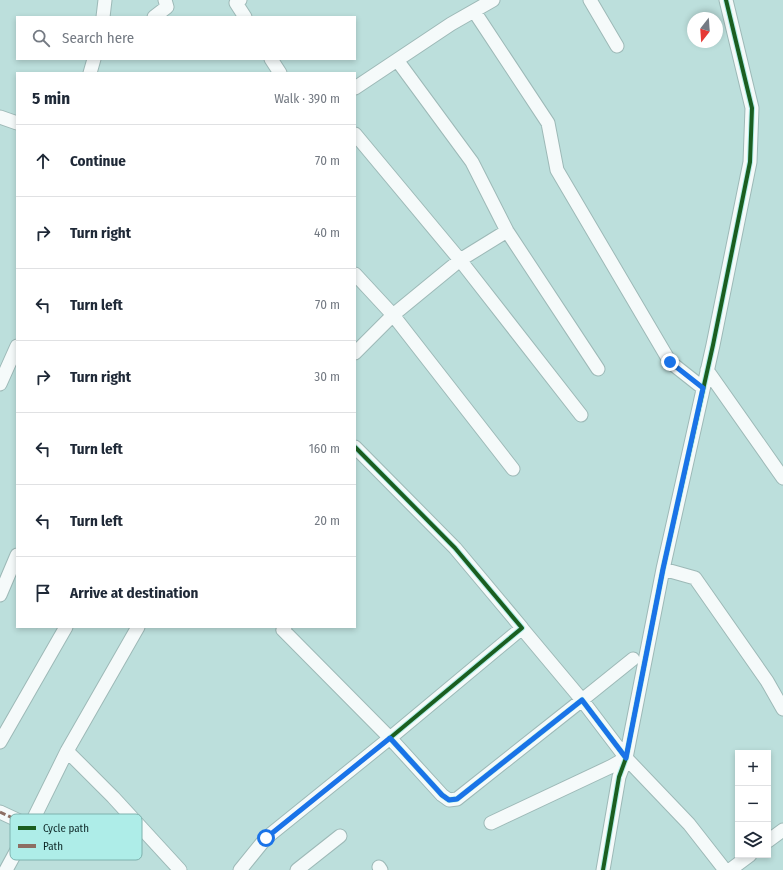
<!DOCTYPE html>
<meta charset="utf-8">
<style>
body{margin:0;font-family:"Fira Sans Condensed",sans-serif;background:#f2f2f3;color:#1f2937}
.controls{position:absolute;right:12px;bottom:12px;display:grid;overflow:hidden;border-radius:0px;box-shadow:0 2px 6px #0003}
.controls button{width:36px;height:36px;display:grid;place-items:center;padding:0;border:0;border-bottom:1px solid #e0e1e3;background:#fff;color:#1f2937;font:20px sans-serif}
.compass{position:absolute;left:687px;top:12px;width:36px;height:36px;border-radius:50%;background:#fff;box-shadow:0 2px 6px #0003;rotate:197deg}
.stop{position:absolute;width:12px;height:12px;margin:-9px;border:3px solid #1a73e8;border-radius:50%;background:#fff}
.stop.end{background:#1a73e8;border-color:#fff;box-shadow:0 1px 4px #0008}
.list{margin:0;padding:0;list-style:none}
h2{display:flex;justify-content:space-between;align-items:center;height:52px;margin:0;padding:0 16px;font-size:17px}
h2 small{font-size:13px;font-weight:400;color:#747a83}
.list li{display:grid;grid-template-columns:26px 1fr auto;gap:12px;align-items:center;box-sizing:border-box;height:72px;padding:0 16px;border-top:1px solid #e0e1e3}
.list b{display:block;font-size:15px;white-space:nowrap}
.list em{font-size:13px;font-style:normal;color:#747a83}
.icon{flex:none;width:22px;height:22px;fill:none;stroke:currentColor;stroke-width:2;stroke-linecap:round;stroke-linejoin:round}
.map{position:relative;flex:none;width:783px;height:870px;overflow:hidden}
.search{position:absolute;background:#fff;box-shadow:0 2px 6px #0003;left:16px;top:16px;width:340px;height:44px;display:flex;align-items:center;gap:10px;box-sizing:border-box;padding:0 14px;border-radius:0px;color:#747a83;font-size:15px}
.panel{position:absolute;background:#fff;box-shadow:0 2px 6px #0003;left:16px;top:72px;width:340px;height:556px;border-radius:0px}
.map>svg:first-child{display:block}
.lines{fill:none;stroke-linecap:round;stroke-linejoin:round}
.street-casing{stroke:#9db9b7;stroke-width:15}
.street{stroke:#f5fafa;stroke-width:13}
.quiet{stroke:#8d6e63;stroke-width:3;stroke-dasharray:6 3;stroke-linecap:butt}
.cycleway-casing{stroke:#aeede8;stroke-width:6}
.cycleway{stroke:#1b5e20;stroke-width:4}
.route{stroke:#1a73e8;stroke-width:5}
.key{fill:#aeede8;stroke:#7eb2ae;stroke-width:1}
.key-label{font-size:11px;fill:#0d2726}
</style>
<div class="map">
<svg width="783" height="870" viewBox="0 0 783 870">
<rect width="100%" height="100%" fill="#bcdfdc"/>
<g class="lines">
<defs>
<path id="street" d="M240 0 236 3 245 17
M590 0 617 46
M474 11 548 123 557 170 670 362 703 388
M103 17 105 0
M154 17 167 7 165 0
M271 59 280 73
M397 60 472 162 507 231 598 369
M90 73 94 59
M355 88 451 24 493 0
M0 117 17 123
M355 134 460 260 581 415
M355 274 393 315 513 469
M355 353 393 315 460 260 507 231
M707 370 783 478
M0 384 17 346
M355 447 455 548 522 628 390 738 442 795 449 800 457 799 582 700 626 758
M663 569 695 578 767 681 783 709
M0 595 17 555
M520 626 582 700 633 659
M0 742 66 627
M67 751 113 797 180 870
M0 812 30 826
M491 823 612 766 626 758 689 824 725 870
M768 841 783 830
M379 867 381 870
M6 870 30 826 67 751 138 627
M240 870 266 838 390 738 283 630 285 627
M297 870 340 836
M603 870 619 777 626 758 663 569 713 345 750 162 752 108 726 0
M730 870 750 855"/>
</defs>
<!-- street casing -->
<use href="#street" class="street-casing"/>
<!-- street -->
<use href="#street" class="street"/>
<!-- quiet -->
<path class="quiet" d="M0 812 30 826"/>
<defs>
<path id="cycleway" d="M355 447 455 548 522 628 390 738 442 795 449 800 457 799 582 700 626 758
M603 870 619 777 626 758 663 569 713 345 750 162 752 108 726 0"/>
</defs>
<!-- cycleway casing -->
<use href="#cycleway" class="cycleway-casing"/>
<!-- cycleway -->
<use href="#cycleway" class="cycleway"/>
</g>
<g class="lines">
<!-- route -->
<path class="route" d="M266 838 390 738 442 795 449 800 457 799 582 700 626 758 663 569 703 388 670 362"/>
</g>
<!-- legend -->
<rect x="10" y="814" width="132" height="46" rx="6" class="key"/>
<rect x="18" y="826" width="18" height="4" fill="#1b5e20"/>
<rect x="18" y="844" width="18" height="4" fill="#8d6e63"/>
<g class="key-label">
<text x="43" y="832">Cycle path</text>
<text x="43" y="850">Path</text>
</g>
</svg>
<div class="controls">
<button>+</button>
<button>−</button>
<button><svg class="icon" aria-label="layers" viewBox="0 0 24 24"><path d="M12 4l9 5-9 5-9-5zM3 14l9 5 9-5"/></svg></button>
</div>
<svg class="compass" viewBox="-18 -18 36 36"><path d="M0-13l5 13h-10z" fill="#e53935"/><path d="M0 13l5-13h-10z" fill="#747a83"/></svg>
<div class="stop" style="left:266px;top:838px"></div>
<div class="stop end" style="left:670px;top:362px"></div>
<div class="search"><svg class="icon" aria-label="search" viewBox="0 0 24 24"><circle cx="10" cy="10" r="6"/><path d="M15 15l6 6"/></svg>Search here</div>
<section class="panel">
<h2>5 min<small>Walk · 390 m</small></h2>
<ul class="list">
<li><svg class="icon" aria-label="ahead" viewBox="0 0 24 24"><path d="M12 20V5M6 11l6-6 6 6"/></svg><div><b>Continue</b></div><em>70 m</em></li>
<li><svg class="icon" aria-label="right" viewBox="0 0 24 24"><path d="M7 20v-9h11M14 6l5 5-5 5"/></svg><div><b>Turn right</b></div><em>40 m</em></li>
<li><svg class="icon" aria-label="left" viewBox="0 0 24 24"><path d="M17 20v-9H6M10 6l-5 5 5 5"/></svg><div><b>Turn left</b></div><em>70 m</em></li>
<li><svg class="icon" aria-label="right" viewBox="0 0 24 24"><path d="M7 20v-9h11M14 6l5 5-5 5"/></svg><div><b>Turn right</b></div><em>30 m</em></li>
<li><svg class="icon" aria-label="left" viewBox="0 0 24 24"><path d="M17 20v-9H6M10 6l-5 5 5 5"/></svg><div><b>Turn left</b></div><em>160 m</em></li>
<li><svg class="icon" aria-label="left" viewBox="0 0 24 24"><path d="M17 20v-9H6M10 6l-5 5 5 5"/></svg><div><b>Turn left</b></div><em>20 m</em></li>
<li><svg class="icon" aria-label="arrive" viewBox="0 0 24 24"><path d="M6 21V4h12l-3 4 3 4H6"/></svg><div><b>Arrive at destination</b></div></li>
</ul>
</section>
</div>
